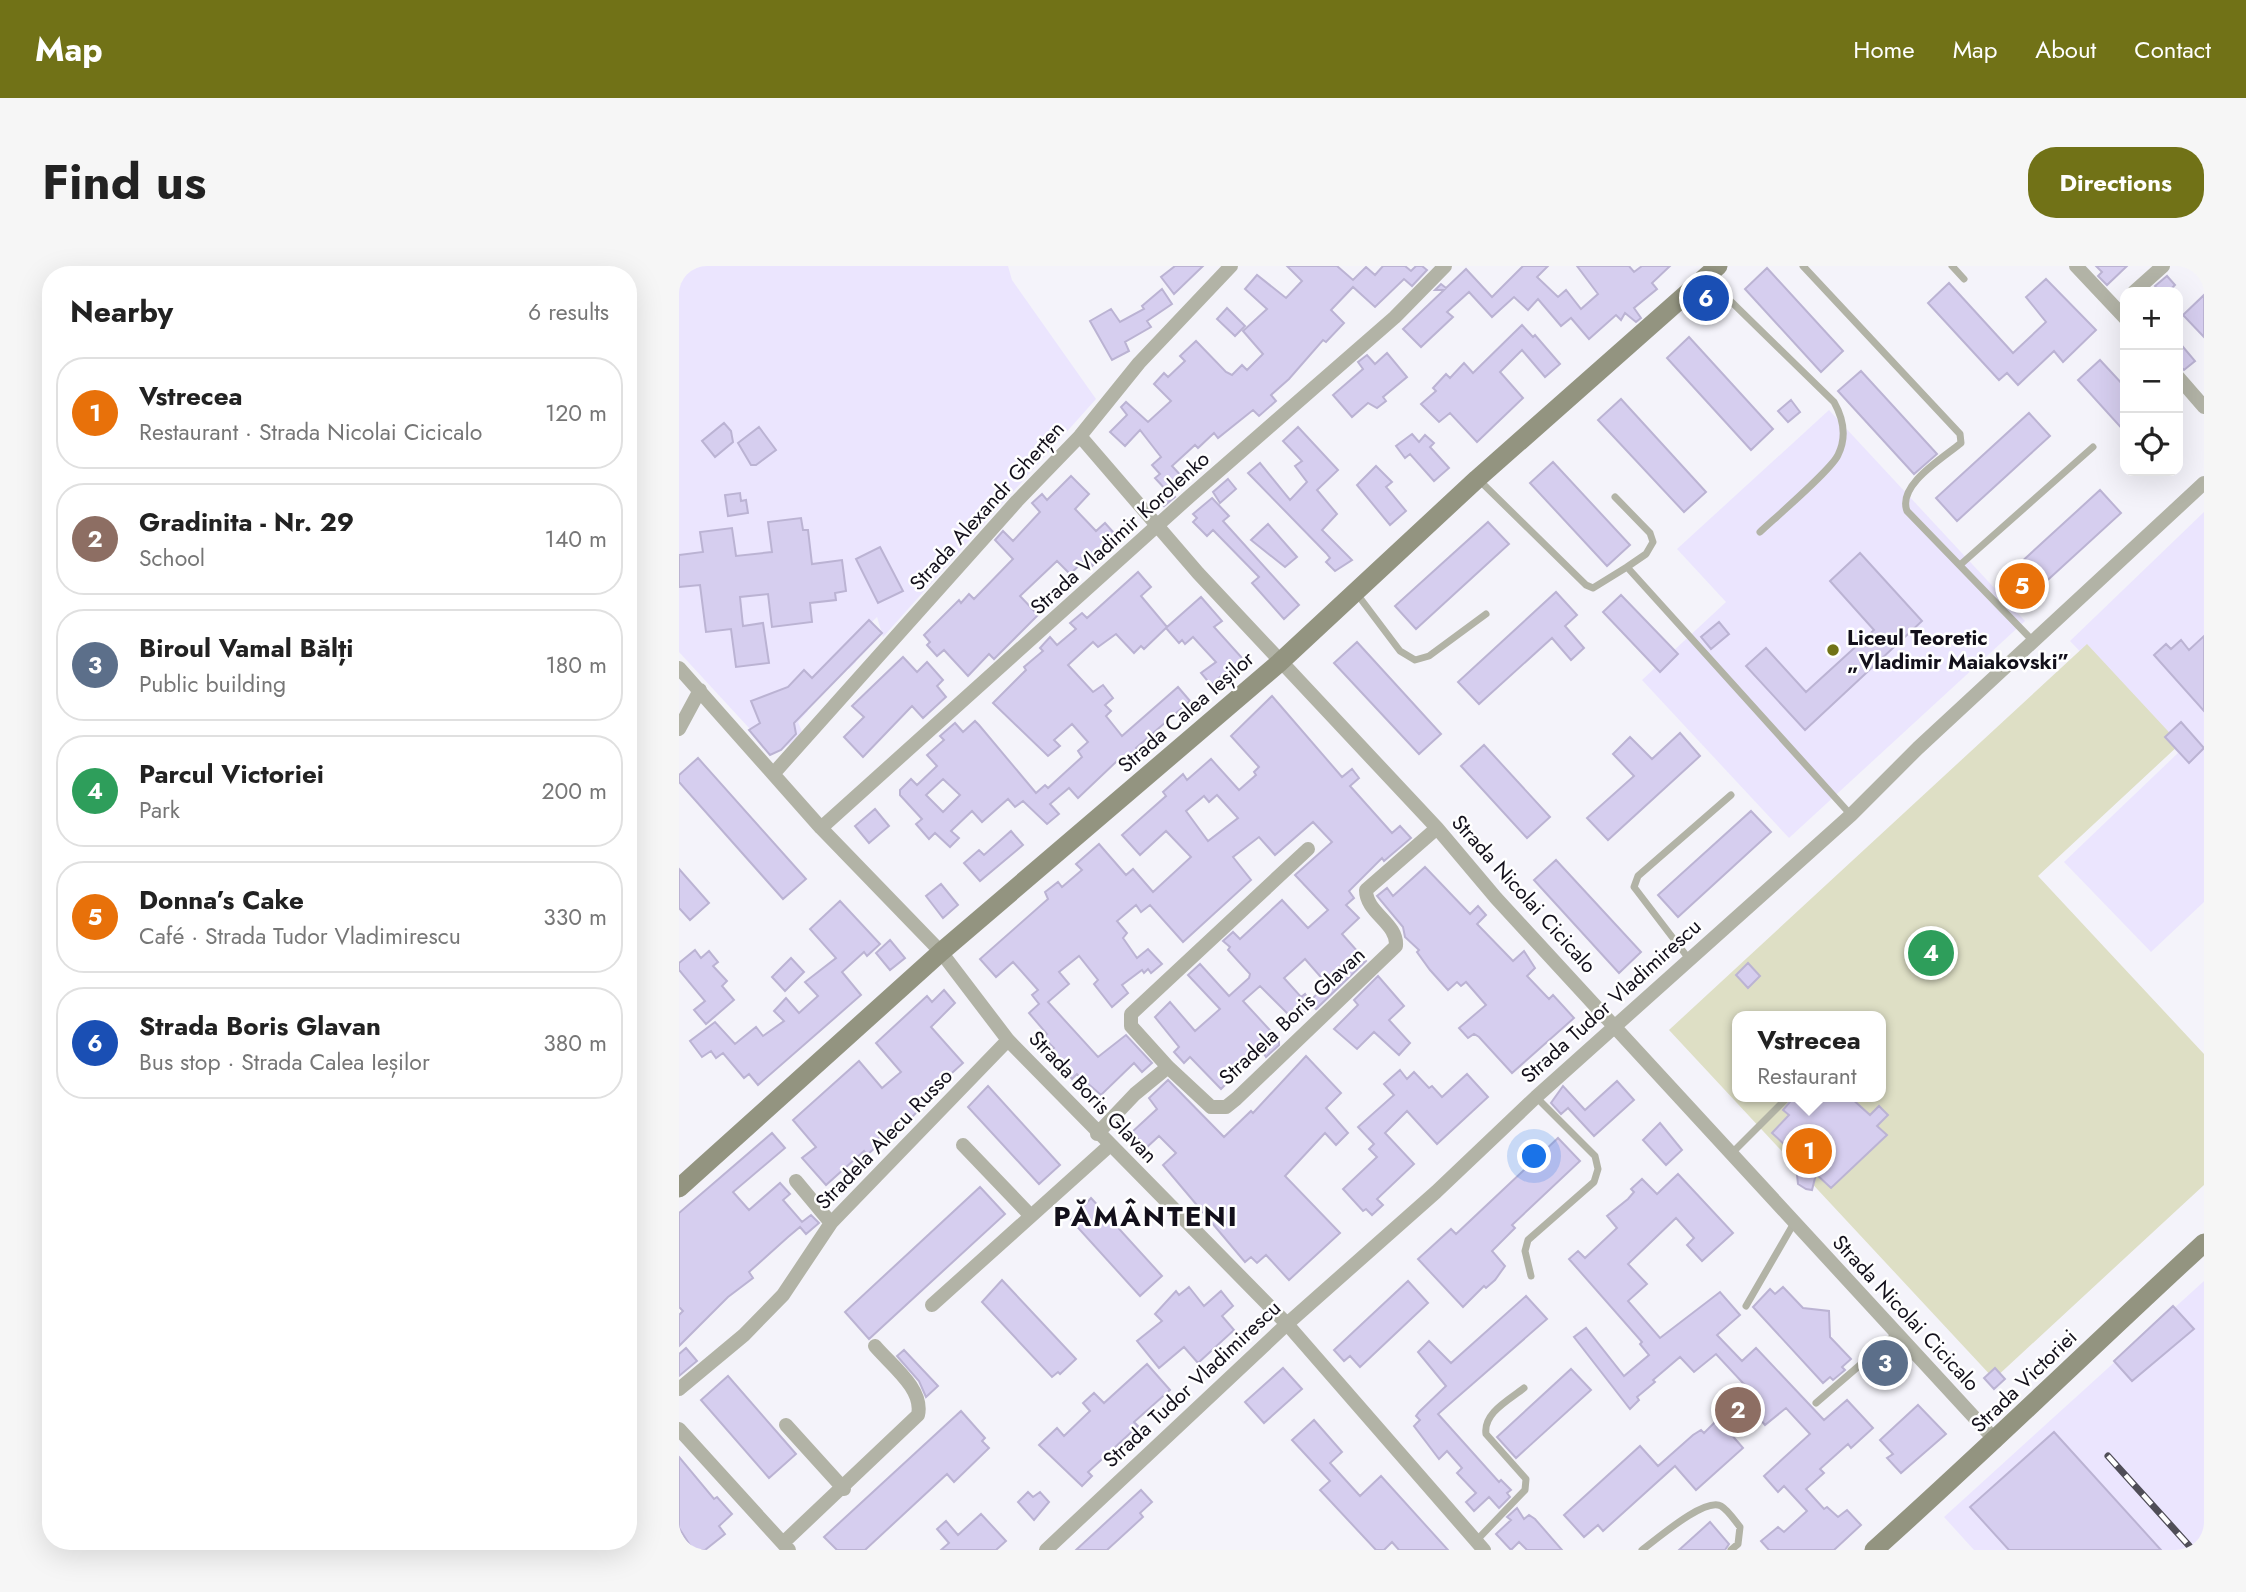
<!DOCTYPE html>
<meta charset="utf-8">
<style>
body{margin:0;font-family:Jost,sans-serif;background:#f6f6f6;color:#222}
.controls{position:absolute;right:21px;top:21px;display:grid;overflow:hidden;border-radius:14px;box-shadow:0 7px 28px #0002}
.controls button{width:63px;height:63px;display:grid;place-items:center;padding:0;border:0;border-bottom:2px solid #e0e0e0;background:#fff;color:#222;font:35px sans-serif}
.you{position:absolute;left:856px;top:891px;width:24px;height:24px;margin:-18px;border:5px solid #fff;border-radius:50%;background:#1a73e8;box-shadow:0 0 0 10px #1a73e833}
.badge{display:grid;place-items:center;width:46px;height:46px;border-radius:50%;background:#717217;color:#fff;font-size:23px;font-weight:700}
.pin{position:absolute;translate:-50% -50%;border:4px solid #fff;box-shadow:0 2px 7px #0006}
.popup{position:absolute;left:1053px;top:745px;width:154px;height:91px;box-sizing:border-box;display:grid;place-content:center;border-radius:14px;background:#fff;filter:drop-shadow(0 2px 5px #0005);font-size:23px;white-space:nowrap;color:#767676}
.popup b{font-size:26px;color:#222}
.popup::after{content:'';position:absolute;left:50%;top:100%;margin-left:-14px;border:14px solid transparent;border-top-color:#fff}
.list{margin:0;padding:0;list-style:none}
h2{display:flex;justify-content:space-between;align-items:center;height:91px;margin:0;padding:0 28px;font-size:30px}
h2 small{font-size:23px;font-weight:400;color:#767676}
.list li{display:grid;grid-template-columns:46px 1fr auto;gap:21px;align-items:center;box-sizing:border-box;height:112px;margin:0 14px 14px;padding:0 14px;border:2px solid #e0e0e0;border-radius:28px}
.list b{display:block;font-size:26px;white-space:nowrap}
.list p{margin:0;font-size:23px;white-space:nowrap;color:#767676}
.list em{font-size:23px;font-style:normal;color:#767676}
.icon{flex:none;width:38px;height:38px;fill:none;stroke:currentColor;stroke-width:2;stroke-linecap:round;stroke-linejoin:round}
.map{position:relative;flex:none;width:1525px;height:1284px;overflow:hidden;border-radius:28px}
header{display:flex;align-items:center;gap:42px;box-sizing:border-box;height:98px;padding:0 35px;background:#717217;color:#fff}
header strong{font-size:33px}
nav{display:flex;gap:38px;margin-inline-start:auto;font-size:24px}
.intro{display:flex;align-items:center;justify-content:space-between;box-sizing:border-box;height:168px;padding:0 42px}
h1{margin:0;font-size:49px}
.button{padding:18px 32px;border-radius:28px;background:#717217;color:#fff;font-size:24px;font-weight:700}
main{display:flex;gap:42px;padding:0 42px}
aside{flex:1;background:#fff;border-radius:28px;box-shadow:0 7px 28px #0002}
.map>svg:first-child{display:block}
.built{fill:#ebe5fe}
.green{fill:#dedfc5;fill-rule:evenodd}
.building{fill:#d6ceef;stroke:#bbb3d3;stroke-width:2;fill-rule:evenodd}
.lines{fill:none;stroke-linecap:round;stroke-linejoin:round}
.lane{stroke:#b2b3a6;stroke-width:7}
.street{stroke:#b2b3a6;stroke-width:14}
.secondary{stroke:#939480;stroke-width:19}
.rail-casing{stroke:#504e58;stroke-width:7}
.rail{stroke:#fff;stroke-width:4.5;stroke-dasharray:13;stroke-linecap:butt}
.poi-dot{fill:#717217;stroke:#fff;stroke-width:2.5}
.labels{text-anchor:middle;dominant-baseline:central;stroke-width:5;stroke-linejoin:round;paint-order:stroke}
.street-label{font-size:21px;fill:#13101b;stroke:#fff}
.poi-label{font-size:21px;font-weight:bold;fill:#13101b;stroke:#fff;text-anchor:start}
.district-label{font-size:28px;font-weight:bold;letter-spacing:2px;fill:#13101b;stroke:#fff}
</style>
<header>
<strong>Map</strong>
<nav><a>Home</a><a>Map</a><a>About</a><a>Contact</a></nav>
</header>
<div class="intro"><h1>Find us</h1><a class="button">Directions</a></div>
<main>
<aside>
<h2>Nearby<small>6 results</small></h2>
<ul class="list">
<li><span class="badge" style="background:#e8710a">1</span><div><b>Vstrecea</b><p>Restaurant · Strada Nicolai Cicicalo</p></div><em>120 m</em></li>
<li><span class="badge" style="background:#8d6e63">2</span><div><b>Gradinita - Nr. 29</b><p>School</p></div><em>140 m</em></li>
<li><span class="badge" style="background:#5c6f8a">3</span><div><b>Biroul Vamal Bălți</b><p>Public building</p></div><em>180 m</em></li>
<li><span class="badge" style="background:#2e9e5b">4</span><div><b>Parcul Victoriei</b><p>Park</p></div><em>200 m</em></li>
<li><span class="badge" style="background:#e8710a">5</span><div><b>Donna’s Cake</b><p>Café · Strada Tudor Vladimirescu</p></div><em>330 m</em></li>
<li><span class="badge" style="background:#1a4fb4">6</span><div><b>Strada Boris Glavan</b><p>Bus stop · Strada Calea Ieșilor</p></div><em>380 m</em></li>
</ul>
</aside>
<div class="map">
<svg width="1525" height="1284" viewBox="0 0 1525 1284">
<rect width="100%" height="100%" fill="#f4f3fa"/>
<!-- built -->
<path class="built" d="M0 0H329L333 14 417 133 204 371 198 351 165 383 177 396 170 403 157 391 115 432 129 445 119 456 124 468 120 474 93 487 0 386Z
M1150 144 1346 355 1110 572 963 414 1047 336 998 283Z
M1525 246V636L1472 686 1385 596 1499 487 1391 375Z
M1525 1015V1284H1295L1265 1251Z"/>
<!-- green -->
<path class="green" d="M1408 378 1501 478 1359 610 1525 788V919L1315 1113 990 764ZM1058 750H1202V831H1058Z"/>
<!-- building -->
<path class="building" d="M496 0H524L495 28 482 11Z
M608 0H658L674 14 687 1 696 9 704 0H726L732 5 737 0H743L748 4 733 20 725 13 696 41 674 21 652 44 665 57 647 76 644 74 610 113 592 129 597 135 580 150 574 144 539 172 535 167 519 182 516 179 493 200 507 215 493 228 496 231 485 240 478 232 487 224 476 212 481 208 473 199 482 191 461 164 446 180 431 166 448 149 442 141 447 136 469 156 492 135 475 118 485 107 489 111 506 95 501 90 517 75 547 106 553 109 563 99 568 104 584 88 564 65 588 43 566 23 578 9 607 32 623 15Z
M844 0H869L858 11 879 31 887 24 902 43 919 28 898 0H950L955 6 963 0H991L973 17 978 23 955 42 962 52 957 56 946 47 942 54 937 49 910 73 892 52 882 60 859 33 849 44 835 31 813 51 790 26 768 46 774 51 742 81 724 63 765 24H756L762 18 767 22 787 3 813 31Z
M1417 0H1448L1428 19 1419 10 1423 6Z
M1088 2 1164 85 1142 106 1066 23Z
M1488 10 1496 19 1489 26H1482L1476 20Z
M1367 13 1417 64 1384 96 1375 85 1339 119 1328 107 1320 114 1249 37 1270 17 1334 87 1367 56 1347 31Z
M483 23 493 38 468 55 472 61 446 76 450 85 433 94 411 55 432 43 441 56 465 43 463 40Z
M1525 29V71L1504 49Z
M548 42 566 60 556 70 538 53Z
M843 59 854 71 856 69 881 98 866 111 843 84 821 106 844 132 798 176 771 147 760 156 742 138 757 125 754 122 767 108 771 112 785 97 794 107Z
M1010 71 1094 163 1072 184 988 92Z
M1499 75 1516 95 1505 104 1499 98Z
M708 87 728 111 704 131 707 135 698 142 689 137 673 151 654 129 684 103 679 96 688 89 696 98Z
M1421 94 1446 121V166L1399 114Z
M1182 105 1258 188 1235 208 1159 125Z
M942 133 1027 226 1005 246 919 154Z
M1112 134 1121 146 1109 156 1099 145Z
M1350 147 1371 170 1278 255 1257 232Z
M45 157 52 165 54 176 36 191 23 175Z
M80 161 97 184 77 199H72L59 177Z
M619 161 659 204 638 224 658 248 643 264 673 294 656 305 647 296 651 292 647 287 569 207 581 197 611 234 628 216 616 200 623 195 604 175Z
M733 168 740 176 746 169 755 177 751 181 770 202 755 215 731 188 726 192 717 180Z
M874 196 951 279 928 300 851 217Z
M697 200 713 216 707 221 727 245 711 259 678 219Z
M392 210 410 228 396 243 417 265 426 257 442 275 413 300 407 293 391 308 378 295 341 330 359 349 315 393 310 388 289 410 265 384 258 390 248 379 251 376 245 369 280 334 282 337 290 328 295 333 334 293 316 274 324 265 334 275 361 246 353 237 363 228 368 234Z
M549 213 557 223 541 237 534 226Z
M1421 224 1442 247 1349 332 1328 309Z
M61 227 62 235 67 234 69 247 49 250 46 229Z
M533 232 550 250 544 255 620 339 605 353 573 317 580 311 534 264 528 270 514 256 518 252 514 248Z
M122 252 124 264H129L133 298 163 294 167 325 156 327 157 334 131 337 133 356 93 361 89 328 61 331 64 360 84 357 90 397 57 401 52 363 27 366 21 319 0 321V289L24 286 21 266 53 262 57 290 93 286 89 256Z
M809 256 830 278 737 363 716 340Z
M589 258 618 291 606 301 572 274Z
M201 281 224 325 199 337 177 293Z
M1181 287 1243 355 1126 464 1067 400 1087 382 1127 426 1195 364 1151 315Z
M459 306 472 321 462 330 488 361 522 331 543 355 535 361 563 392 532 419 522 407 537 396 514 371 506 378 503 374 500 377 487 362 465 383 462 380 455 387 437 368 419 381 414 376 389 399 414 426 424 419 434 432 426 439 432 445 427 450 443 470 499 421 511 435 457 482 459 485 441 500 438 495 399 532 390 522 371 538 380 548 368 558 344 535 336 541 329 533 303 556 293 545 272 565 280 572 271 581 256 567 250 573 237 558 243 553 221 529V524L232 513 238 519 258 500 248 489 265 474 261 470 276 457 284 466 296 455 300 459 357 527 366 519 369 522 403 491 399 485 409 476 393 458 375 474 381 480 369 490 314 437 347 404 345 401 364 385 361 382 371 371 378 379 397 363 391 357 403 347 408 352ZM264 513 281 529 264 546 247 529Z
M877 326 898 349 886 360 905 382 892 394 873 372 800 438 779 416Z
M942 329 999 388 981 406 924 346Z
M190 354 203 367 115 457 117 468 102 484 91 489 70 464 81 457 72 435 109 421 125 404 133 412Z
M1040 356 1050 368 1032 383 1022 371Z
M1525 370V445L1475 389 1487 378 1492 383 1502 374 1510 384Z
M678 376 762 468 740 488 655 397Z
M224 391 238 406 248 396 264 414 258 420 267 431 244 452 233 440 184 491 165 471 185 451 173 440Z
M593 430 663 511 673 503 680 512 671 520 713 567 721 560 732 572 705 595 703 592 670 625 675 632 667 639 680 652 663 668 687 695 637 743 633 739 616 755 581 720 564 735 600 774V779L587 791 583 785 574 791 542 823 511 791 505 797 495 786 500 781 476 751 491 736 516 765 541 743 509 709 521 698 550 730 570 712 571 708 549 684 551 681 544 675 554 666 561 673 603 634 629 662 649 644 616 609 653 576 634 556 596 589 580 571 554 591 572 614 504 676 471 639 462 646 457 639 438 655 448 667 444 672 458 692 469 683 483 698 472 707 469 703 465 707 463 704 443 719 449 727 433 741 415 718 419 714 400 690 380 706 390 718 369 736 419 791 447 769 473 797 463 806 455 797 422 829 398 808 393 813 370 786 375 782 364 771 368 768 350 747 360 738 353 729 359 724 334 696 317 711 301 693 369 633 366 626 379 616 383 621 403 604 397 598 420 578 447 609 454 603 474 626 512 591 487 565 461 589 443 569 487 530 484 526 504 508 508 514 532 493 560 524 577 509 575 506 580 501 552 470ZM538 529 559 552 529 575 507 545 525 530 530 536ZM626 693 648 718 631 735 626 728 622 731 605 712Z
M1502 456 1525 482 1510 497 1486 471Z
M1001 467 1021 490 929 574 908 552 955 510 934 488 951 471 973 493Z
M805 479 871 551 848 572 782 500Z
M19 492 127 613 104 633 0 516V509Z
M196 543 210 560 190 577 176 560Z
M1072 545 1092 566 999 651 979 629Z
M332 565 344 579 301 615 285 597 300 584 305 589Z
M877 594 962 686 940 707 855 614Z
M746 601 791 648 799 640 807 649 798 658 834 695 845 685 856 702 848 710 870 733 874 729 895 752 833 807 800 771 795 768 789 772 780 762 807 739 787 716 782 720 778 716 769 724 751 704 738 686 740 684 726 671 724 661 698 630 708 622 714 630Z
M0 603 30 637 11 654 0 642Z
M262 618 279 639 264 652 247 630Z
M161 635 201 678 188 690 185 686 163 706 182 729 79 819 70 808 65 812 44 787 37 792 32 785 23 791 11 775 36 756 56 778 77 761 84 770 105 755 95 745 107 732 120 747 139 730 126 716 157 692 131 663Z
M211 674 226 692 211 704 197 687Z
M16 684 22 692 30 685 39 696 34 700 48 715 43 720 55 734 27 758 15 744 26 735 0 704V697Z
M112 692 125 706 106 725 93 711Z
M1069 697 1081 710 1069 722 1057 709Z
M699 710 725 740 710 754 731 777 720 789 695 766 678 783 655 763 679 739 675 734Z
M265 724 276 737 252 761 284 797 241 836 244 840 223 861 218 856 195 876 199 879 188 889 185 885 147 919 123 892 137 881 114 854 180 795 203 822 222 806 197 777 248 730 253 736Z
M627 790 662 827 647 842 669 867 657 879 646 867 606 910 661 967 610 1014 587 989 578 997 572 991 566 996 484 899 497 887 480 870 467 882 453 866 478 843 470 832 489 814 545 871 572 845 574 847Z
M721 804 728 813 735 806 750 822 753 820 763 831 788 808 809 831 758 878 728 845 706 867 735 898 698 933 704 939 693 949 687 943 684 945 664 923 698 891 690 883 695 878 679 861 715 829 705 818Z
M938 815 955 834 915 870 889 842 882 848 872 837 884 820 906 844Z
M309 820 381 899 360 918 289 841Z
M1115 831H1171L1191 849 1200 840 1209 849 1198 860 1208 869 1152 922 1137 908 1133 924 1127 923 1119 918 1118 909 1134 905 1093 867 1110 849 1104 844Z
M981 857 1003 884 987 899 964 874Z
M93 867 106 882 54 926 70 944 101 917 111 928 104 934 123 956 132 949 140 957 127 968 121 961 109 971 70 1006 74 1012 49 1031 0 1080V1049L4 1045 0 1041V947Z
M879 872 901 895 833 959 836 962 813 985 826 1000 816 1014 807 1022 805 1020 784 1041 739 993 772 963 777 968Z
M999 908 1054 967 1023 995 1008 979 1015 972 997 952 949 998 968 1018 949 1035 981 1072 1041 1026 1061 1049 1038 1069 1063 1095 1077 1082 1145 1154 1168 1134 1194 1162 1172 1182 1169 1178 1141 1203 1145 1207 1127 1223 1145 1243 1148 1241 1159 1251 1168 1244 1182 1259 1155 1284H1090L1082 1275 1099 1261 1105 1266 1128 1245 1105 1220 1099 1226 1085 1210 1131 1168 1107 1142 1086 1159 1068 1138 1077 1131 1037 1088 1015 1106 1001 1091 974 1114 976 1116 958 1131 960 1134 951 1143 895 1071 907 1062 945 1110 970 1089 961 1078 963 1076 890 993 899 985 906 992 938 962 928 950 949 933 955 926 952 923 963 913 978 928Z
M301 921 326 948 190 1073 166 1046Z
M412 932 483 1010 461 1030 392 954Z
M323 1014 397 1093 381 1108 379 1106 373 1111 303 1036Z
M729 1015 749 1037 681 1101 671 1090 665 1095 655 1084Z
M510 1021 525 1040 542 1025 554 1040 543 1050 555 1064 519 1097 505 1081 480 1102 458 1075 483 1055 476 1048 497 1025 500 1029Z
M1104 1021 1124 1042 1150 1045 1151 1071 1172 1093 1163 1101 1166 1104 1154 1114 1151 1111 1144 1117 1074 1041 1091 1023 1096 1028Z
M847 1030 868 1053 759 1148 820 1216 822 1214 832 1224 828 1227 831 1231 820 1242 810 1231 795 1245 787 1236 797 1227 778 1207 783 1202 768 1185 760 1193 735 1160 741 1154 737 1150 740 1146 767 1120 739 1086 750 1075 772 1097Z
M1494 1040 1515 1063 1453 1115 1435 1095Z
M7 1082 18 1095 0 1110V1088Z
M225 1084 259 1120 247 1131 240 1115 218 1090Z
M468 1098 491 1124 455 1156 459 1160 409 1206 413 1210 403 1220 360 1179 378 1162 385 1170 411 1145 404 1137 415 1127 425 1137Z
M604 1102 623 1123 585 1157 566 1136Z
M1316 1102 1326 1113 1315 1123 1305 1112Z
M892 1103 912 1124 837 1192 818 1171Z
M49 1110 117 1188 90 1212 22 1134Z
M1239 1139 1267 1168 1222 1207 1208 1192 1214 1188 1201 1174Z
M282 1145 306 1172 303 1175 310 1182 275 1216 268 1208 186 1284H158L145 1271Z
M635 1154 663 1186 651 1197 681 1230 702 1210 769 1284H720L713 1276 705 1284H697L641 1224 651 1215 613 1174Z
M1036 1156 1042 1163 1045 1160 1064 1182 1017 1224 996 1200 924 1265 919 1259 905 1271 885 1249 961 1180 979 1200 1014 1169 1022 1164 1025 1167Z
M1375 1166 1482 1284H1330L1291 1241Z
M0 1191 35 1233 38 1231 53 1248 40 1260 46 1268 26 1284H14L0 1262Z
M462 1224 473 1236 461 1247 464 1251 428 1284H397Z
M349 1226 354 1231 361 1226 370 1236 355 1254 339 1236Z
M838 1242 845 1253 850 1249 856 1253 883 1284H848L840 1276 832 1284 817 1268 832 1254 828 1251Z
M302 1248 327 1275 317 1284H262L270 1277 258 1263 267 1255 279 1269Z
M1031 1256 1050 1278 1046 1284H1000Z"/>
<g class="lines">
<!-- lane -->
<path class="lane" d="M1124 0 1281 168 1282 177C1264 192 1218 219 1228 245L1354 375
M1273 0 1285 13
M1028 12 1155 136C1164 152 1168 171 1159 189 1153 203 1096 252 1081 266
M800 214 907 319 914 322 948 301 1172 549
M936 231 971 267 974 276 967 288 948 301
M1281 299 1414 181
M678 328 721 385 736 394 750 390 807 348
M1010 693 955 621 959 610 1052 529
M1053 887 1109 831
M852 1010 846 985 849 974 915 916 919 903 916 890 857 831
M1067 1040 1115 957
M1137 1137 1218 1067
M797 1275 846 1224 847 1213 807 1168C804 1147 830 1134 845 1122
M963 1284C978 1273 1026 1231 1042 1240 1049 1244 1056 1255 1061 1261L1059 1278 1052 1284"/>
<!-- street -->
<path class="street" d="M1397 0 1446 52
M1455 26 1484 0
M1499 111 1525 141
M401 170 519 307 758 562 817 632 1317 1175
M0 402 142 562 262 686 329 774 608 1058 805 1284
M0 463 21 424
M95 507 338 235 401 170 460 97 552 0
M142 562 511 230 716 51 766 0
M629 583 452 748V760L489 801 532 841H547L557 833 717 680C719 657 687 647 687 624L758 562
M418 868 456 828 489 801
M284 879 352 950
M117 915 152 957
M253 1039 430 880
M0 1123 65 1069 104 1029 152 957 329 774
M107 1159 165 1223
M0 1163 110 1284
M104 1277 239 1149C245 1123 212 1099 196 1080
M367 1284 608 1058 757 926 857 831 1172 549 1239 482 1525 217"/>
<!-- secondary -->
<path class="secondary" d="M0 922 262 686 600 397 798 213 1039 0
M1195 1284C1307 1184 1414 1079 1525 977"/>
<defs>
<path id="rail" d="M1429 1190 1514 1284"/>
</defs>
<!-- rail casing -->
<use href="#rail" class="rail-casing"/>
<!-- rail -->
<use href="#rail" class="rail"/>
</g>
<!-- markers -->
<circle class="poi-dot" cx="1154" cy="384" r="7"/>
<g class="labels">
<!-- street labels -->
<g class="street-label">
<text transform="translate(308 240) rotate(-48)">Strada Alexandr Gherțen</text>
<text transform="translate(441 267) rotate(-42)">Strada Vladimir Korolenko</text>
<text transform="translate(507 446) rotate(-41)">Strada Calea Ieșilor</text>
<text transform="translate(845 628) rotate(48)">Strada Nicolai Cicicalo</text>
<text transform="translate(932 735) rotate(-42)">Strada Tudor Vladimirescu</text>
<text transform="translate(613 750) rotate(-43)">Stradela Boris Glavan</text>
<text transform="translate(414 831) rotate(46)">Strada Boris Glavan</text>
<text transform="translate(205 873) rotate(-46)">Stradela Alecu Russo</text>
<text transform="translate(1227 1047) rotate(47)">Strada Nicolai Cicicalo</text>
<text transform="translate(1345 1115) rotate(-44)">Strada Victoriei</text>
<text transform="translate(513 1118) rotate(-43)">Strada Tudor Vladimirescu</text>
</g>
<!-- poi labels -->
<g class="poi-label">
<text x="1168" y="372">Liceul Teoretic<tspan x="1168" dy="24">„Vladimir Maiakovski”</tspan></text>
</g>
<!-- district labels -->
<g class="district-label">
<text x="467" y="950">PĂMÂNTENI</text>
</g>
</g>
</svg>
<div class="controls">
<button>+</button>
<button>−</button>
<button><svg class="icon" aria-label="locate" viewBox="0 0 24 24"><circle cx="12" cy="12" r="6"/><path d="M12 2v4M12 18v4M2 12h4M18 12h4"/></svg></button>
</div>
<div class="you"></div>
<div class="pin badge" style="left:1130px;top:885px;background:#e8710a">1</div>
<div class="popup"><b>Vstrecea</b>Restaurant</div>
<div class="pin badge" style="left:1059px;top:1144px;background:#8d6e63">2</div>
<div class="pin badge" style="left:1206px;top:1097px;background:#5c6f8a">3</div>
<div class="pin badge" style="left:1252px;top:687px;background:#2e9e5b">4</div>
<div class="pin badge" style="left:1343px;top:320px;background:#e8710a">5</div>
<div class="pin badge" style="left:1027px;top:32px;background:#1a4fb4">6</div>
</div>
</main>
